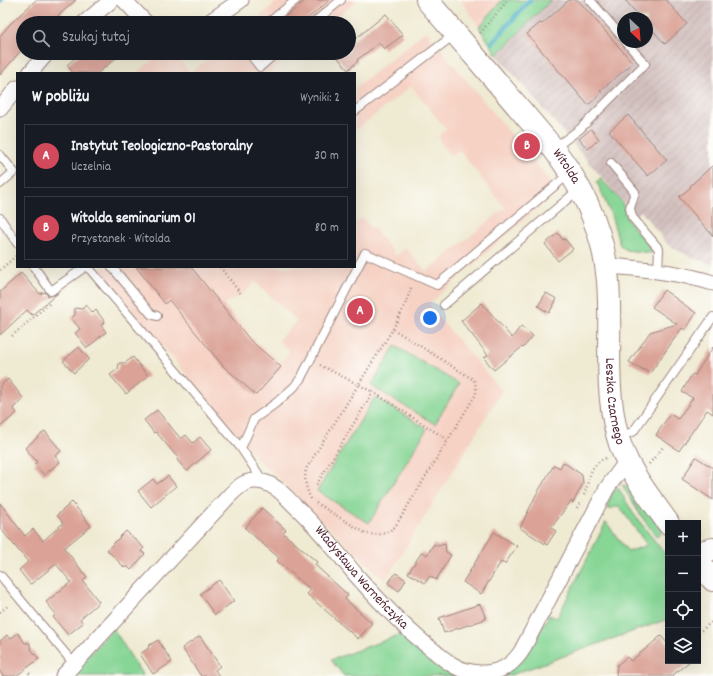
<!DOCTYPE html>
<html lang="pl">
<meta charset="utf-8">
<style>
body{margin:0;font-family:Dekko,sans-serif;background:#20242c;color:#f1f3f6}
.controls{position:absolute;right:12px;bottom:12px;display:grid;overflow:hidden;border-radius:0px;box-shadow:0 4px 16px #0002}
.controls button{width:36px;height:36px;display:grid;place-items:center;padding:0;border:0;border-bottom:1px solid #363941;background:#171b24;color:#f1f3f6;font:20px sans-serif}
.compass{position:absolute;left:617px;top:12px;width:36px;height:36px;border-radius:50%;background:#171b24;box-shadow:0 4px 16px #0002;rotate:154deg}
.you{position:absolute;left:430px;top:318px;width:14px;height:14px;margin:-10px;border:3px solid #fff;border-radius:50%;background:#1a73e8;box-shadow:0 0 0 6px #1a73e833}
.badge{display:grid;place-items:center;width:26px;height:26px;border-radius:50%;background:#d1495b;color:#fff;font-size:13px;font-weight:700}
.pin{position:absolute;translate:-50% -50%;border:2px solid #fff;box-shadow:0 1px 4px #0006}
.list{margin:0;padding:0;list-style:none}
h2{display:flex;justify-content:space-between;align-items:center;height:52px;margin:0;padding:0 16px;font-size:17px}
h2 small{font-size:13px;font-weight:400;color:#9ea1a6}
.list li{display:grid;grid-template-columns:26px 1fr auto;gap:12px;align-items:center;box-sizing:border-box;height:64px;margin:0 8px 8px;padding:0 8px;border:1px solid #363941;border-radius:0px}
.list b{display:block;font-size:15px;white-space:nowrap}
.list p{margin:0;font-size:13px;white-space:nowrap;color:#9ea1a6}
.list em{font-size:13px;font-style:normal;color:#9ea1a6}
.icon{flex:none;width:22px;height:22px;fill:none;stroke:currentColor;stroke-width:2;stroke-linecap:round;stroke-linejoin:round}
.map{position:relative;flex:none;width:713px;height:676px;overflow:hidden}
.search{position:absolute;background:#171b24;box-shadow:0 4px 16px #0002;left:16px;top:16px;width:340px;height:44px;display:flex;align-items:center;gap:10px;box-sizing:border-box;padding:0 14px;border-radius:22px;color:#9ea1a6;font-size:15px}
.panel{position:absolute;background:#171b24;box-shadow:0 4px 16px #0002;left:16px;top:72px;width:340px;height:196px;border-radius:0px}
.map>svg:first-child{display:block}
.built{fill:#f6d2c4;fill-rule:evenodd}
.industrial{fill:url(#industrial-furrows);fill-rule:evenodd}
.green{fill:#87d696;stroke:#687a60}
.lines{fill:none;stroke-linecap:round;stroke-linejoin:round}
.stream{stroke:#47afc6;stroke-width:5}
.building{fill:#dba397}
.lane-casing{stroke:#9c847e;stroke-width:10}
.street-casing{stroke:#9c847e;stroke-width:17}
.secondary-casing{stroke:#9c847e;stroke-width:24}
.path{stroke:#9c847e;stroke-width:2.5;stroke-dasharray:1 3;stroke-linecap:butt}
.lane{stroke:#fff;stroke-width:8}
.street{stroke:#fff;stroke-width:15}
.secondary{stroke:#fff;stroke-width:22}
.labels{text-anchor:middle;dominant-baseline:central;stroke-width:4;stroke-linejoin:round;paint-order:stroke}
.street-label{font-size:14px;fill:#4a1f2b;stroke:#fdfcf7}
</style>
<div class="map">
<svg width="713" height="676" viewBox="0 0 713 676">
<defs>
<pattern id="industrial-furrows" width="10" height="10" patternUnits="userSpaceOnUse"><rect width="10" height="10" fill="#d1bfbe"/><path d="M-1 1l2-2M0 10L10 0M9 11l2-2" fill="none" stroke="#b5a4a3"/></pattern>
</defs>
<rect width="100%" height="100%" fill="#fdfcf7"/>
<filter id="ink" filterUnits="userSpaceOnUse"><feTurbulence type="fractalNoise" baseFrequency=".025" numOctaves="2"/><feDisplacementMap in="SourceGraphic" scale="8" xChannelSelector="R" yChannelSelector="G"/><feConvolveMatrix kernelMatrix="1 2 1 2 8 2 1 2 1" color-interpolation-filters="sRGB"/></filter>
<filter id="wash" filterUnits="userSpaceOnUse"><feTurbulence type="fractalNoise" baseFrequency=".012" numOctaves="4" result="noise"/><feDisplacementMap in="SourceGraphic" scale="16" xChannelSelector="R" yChannelSelector="G"/><feGaussianBlur stdDeviation="0.9" result="paint"/><feColorMatrix in="noise" values="0 0 0 0 0 0 0 0 0 0 0 0 0 0 0 0 0 1.4 0 .05"/><feComposite in="paint" operator="in"/></filter>
<g filter="url(#wash)">
<rect width="100%" height="100%" fill="#efead2"/>
<!-- built -->
<path class="built" d="M279 0H358L330 23H252Z
M461 0H502L479 27Z
M426 31 557 190 429 304 439 318 502 391 385 581 257 458 96 267H355V223L362 218 371 228 373 227 396 256 406 248 426 272 505 208 459 150 451 156 440 141 439 135 446 129 411 86 355 131V88ZM255 282 297 321 278 340 290 351 281 362 248 335 249 333 224 304 244 293Z
M161 53H175L190 73 216 53H294L269 73H137Z"/>
<!-- industrial -->
<path class="industrial" d="M551 0H713V264L695 259 668 245 641 211 635 216 497 55ZM623 18H647V42H623Z"/>
<!-- green -->
<path class="green" d="M502 0H551L497 55 479 27Z
M600 178C605 184 621 199 623 205 625 211 624 217 629 222 636 232 649 241 652 253L626 250 620 245 611 215 597 182Z
M395 346 459 384 435 424 371 386Z
M375 397 427 429 369 523 317 491Z
M622 485 630 486 663 532 657 537 641 516Z
M618 487 633 513 668 558V619L508 676H490L522 661 534 643 549 615 557 618 606 522 628 552 647 545 619 506 607 509C609 500 610 494 618 487Z
M113 628 143 676H71Z
M404 633 460 676H344L331 660Z"/>
<g class="lines">
<!-- stream -->
<path class="stream" d="M0 1 1 0
M492 43 530 0"/>
</g>
<g id="blocks">
<!-- building -->
<path class="building" d="M36 0H76L50 23H23V48L0 75V36L11 23Z
M306 0H330L302 23H278Z
M569 0H578L633 63 600 91 602 93 588 105 527 34 540 23 542 24Z
M625 0H666L687 24 665 44 647 24V18H641Z
M386 14 403 35 384 49 379 43 357 60 358 61 348 70 334 53H349V44Z
M81 53H122L98 73H73L67 65Z
M628 115 667 160 648 176 609 131Z
M591 129 599 139 588 149 579 139Z
M713 165V236L679 197 691 187 690 186Z
M558 233 563 240 565 239 573 249 558 261 545 244Z
M136 267H191L250 340 281 367 256 395 223 366 169 300 165 304Z
M21 273 40 294 45 292 48 296H51L58 293 32 315 27 310 0 335V292Z
M664 290 696 313 685 330 682 328 650 373 629 362 650 332 677 324 652 307Z
M546 293 557 299 549 313 538 306Z
M482 303 512 338 521 326 533 336 523 348 522 347 494 370 484 358 488 355 461 321Z
M86 305 93 313 96 310 105 322 101 325 106 332 87 348 75 333 80 329 71 318 75 315V308L82 309Z
M79 347 89 359 74 373 63 361Z
M713 347V414L707 410 679 451 656 435 670 414 678 419 693 398 682 392 692 374 695 375Z
M133 357 148 376 126 394 110 375 118 369 119 363H125Z
M8 379 24 399 13 408 17 413 0 427V386Z
M157 410 181 439 186 435 193 443 200 437 211 450 187 471 177 460 178 458 156 432 154 433 144 420Z
M45 431 61 451 55 456 60 462 44 475 34 464 37 462 25 448Z
M696 457 713 468V500L682 479Z
M563 462 582 475 583 483 573 503 571 501 551 528 556 531 547 545 520 528 536 495 554 465 560 468Z
M168 476 176 486 151 507 138 491 153 479 157 484Z
M72 502 91 526 64 548 87 577 83 581 99 602 80 619 83 623 68 635 53 617 56 614 46 602 71 582 56 564 31 584 29 583 19 570 28 562 0 528V503L25 536 33 529 43 541 63 523 57 515Z
M262 508 286 530 283 533 317 562 315 565 348 595 345 599 372 623 358 639 307 594 311 590 277 561 279 558 245 528Z
M126 531 144 548 141 551 145 554 131 570 127 566 125 568 107 550Z
M494 532 517 546 505 564 501 562 481 594 463 582Z
M434 544 437 546 445 544 446 552 451 555 436 580 430 576 425 583 408 573 422 552 427 555Z
M396 573 406 580 399 591 388 583Z
M219 580 234 601 215 615 200 594Z
M480 604 486 619 444 633 439 618Z
M18 633 25 643H30V648L39 659 16 676H3L0 672V641L7 635 10 639Z
M200 636 220 666 215 670 219 676H201L182 648Z
M661 636 668 644V661H690L672 676H616L617 665 627 657 631 661Z
M158 640 172 662 153 674 140 654 149 648 148 646Z"/>
</g>
</g>
<g filter="url(#ink)">
<use href="#blocks" fill-opacity="0" stroke="#9c847e" stroke-width="1"/>
<g class="lines">
<defs>
<path id="lane" d="M590 0 623 38
M268 23 296 0
M313 23 341 0
M249 53 260 67 276 53
M355 111 455 34
M554 148 580 129 645 64 626 42
M0 155 14 172 0 184
M611 163 635 192 630 208 632 217 659 249 658 271
M0 218 17 243
M34 267 51 291 85 267
M88 267 241 448 263 481
M112 267 151 314 157 316
M444 305 571 196 579 190
M618 436 633 432 713 317
M241 448 254 419 276 403 294 387 301 378 365 253 437 285 570 173
M0 575 74 664"/>
<g id="street">
<path d="M124 0 146 23"/>
<path d="M84 23 112 0"/>
<path d="M208 23 241 0"/>
<path d="M30 73 47 53"/>
<path d="M0 109 17 88"/>
<path d="M605 266C642 268 678 272 713 283"/>
<path id="s1" d="M63 676 229 496C239 486 247 478 263 482 276 485 285 496 294 505 317 526 336 551 356 575 380 602 405 629 434 651 444 659 454 668 467 671 481 675 499 673 510 664 514 661 518 656 521 652L607 488 621 469 628 463"/>
</g>
<g id="secondary">
<path id="s2" d="M427 0 553 148C583 187 604 232 608 281 612 332 604 385 617 434 625 467 649 496 668 523"/>
<path d="M698 553 713 549"/>
<path d="M698 561 713 580"/>
</g>
</defs>
<!-- lane casing -->
<use href="#lane" class="lane-casing"/>
<!-- street casing -->
<use href="#street" class="street-casing"/>
<!-- secondary casing -->
<use href="#secondary" class="secondary-casing"/>
<!-- path -->
<path class="path" d="M480 33 508 0
M220 267 241 294
M0 270 17 255
M393 329 405 305 412 285
M12 336 50 303
M320 365 373 392
M649 464 664 446
M584 495C590 480 588 465 606 458
M311 499C306 489 304 480 306 469L393 329 474 380 476 387V394L448 440 373 392 315 487
M316 503 365 533C377 536 385 535 395 527L448 440
M577 508 581 501
M0 612 9 605
M698 633 713 621
M29 673 31 676"/>
<!-- lane -->
<use href="#lane" class="lane"/>
<!-- street -->
<use href="#street" class="street"/>
<!-- secondary -->
<use href="#secondary" class="secondary"/>
</g>
</g>
<g class="labels">
<!-- street labels -->
<g class="street-label">
<text stroke="none"><textPath href="#s2" startOffset="217">Witolda</textPath></text>
<text stroke="none"><textPath href="#s2" startOffset="461">Leszka Czarnego</textPath></text>
<text stroke="none"><textPath href="#s1" startOffset="422">Władysława Warneńczyka</textPath></text>
</g>
</g>
</svg>
<div class="controls">
<button>+</button>
<button>−</button>
<button><svg class="icon" aria-label="locate" viewBox="0 0 24 24"><circle cx="12" cy="12" r="6"/><path d="M12 2v4M12 18v4M2 12h4M18 12h4"/></svg></button>
<button><svg class="icon" aria-label="layers" viewBox="0 0 24 24"><path d="M12 4l9 5-9 5-9-5zM3 14l9 5 9-5"/></svg></button>
</div>
<svg class="compass" viewBox="-18 -18 36 36"><path d="M0-13l5 13h-10z" fill="#e53935"/><path d="M0 13l5-13h-10z" fill="#9ea1a6"/></svg>
<div class="you"></div>
<div class="pin badge" style="left:360px;top:311px">A</div>
<div class="pin badge" style="left:527px;top:146px">B</div>
<div class="search"><svg class="icon" aria-label="search" viewBox="0 0 24 24"><circle cx="10" cy="10" r="6"/><path d="M15 15l6 6"/></svg>Szukaj tutaj</div>
<section class="panel">
<h2>W pobliżu<small>Wyniki: 2</small></h2>
<ul class="list">
<li><span class="badge">A</span><div><b>Instytut Teologiczno-Pastoralny</b><p>Uczelnia</p></div><em>30 m</em></li>
<li><span class="badge">B</span><div><b>Witolda seminarium 01</b><p>Przystanek · Witolda</p></div><em>80 m</em></li>
</ul>
</section>
</div>
